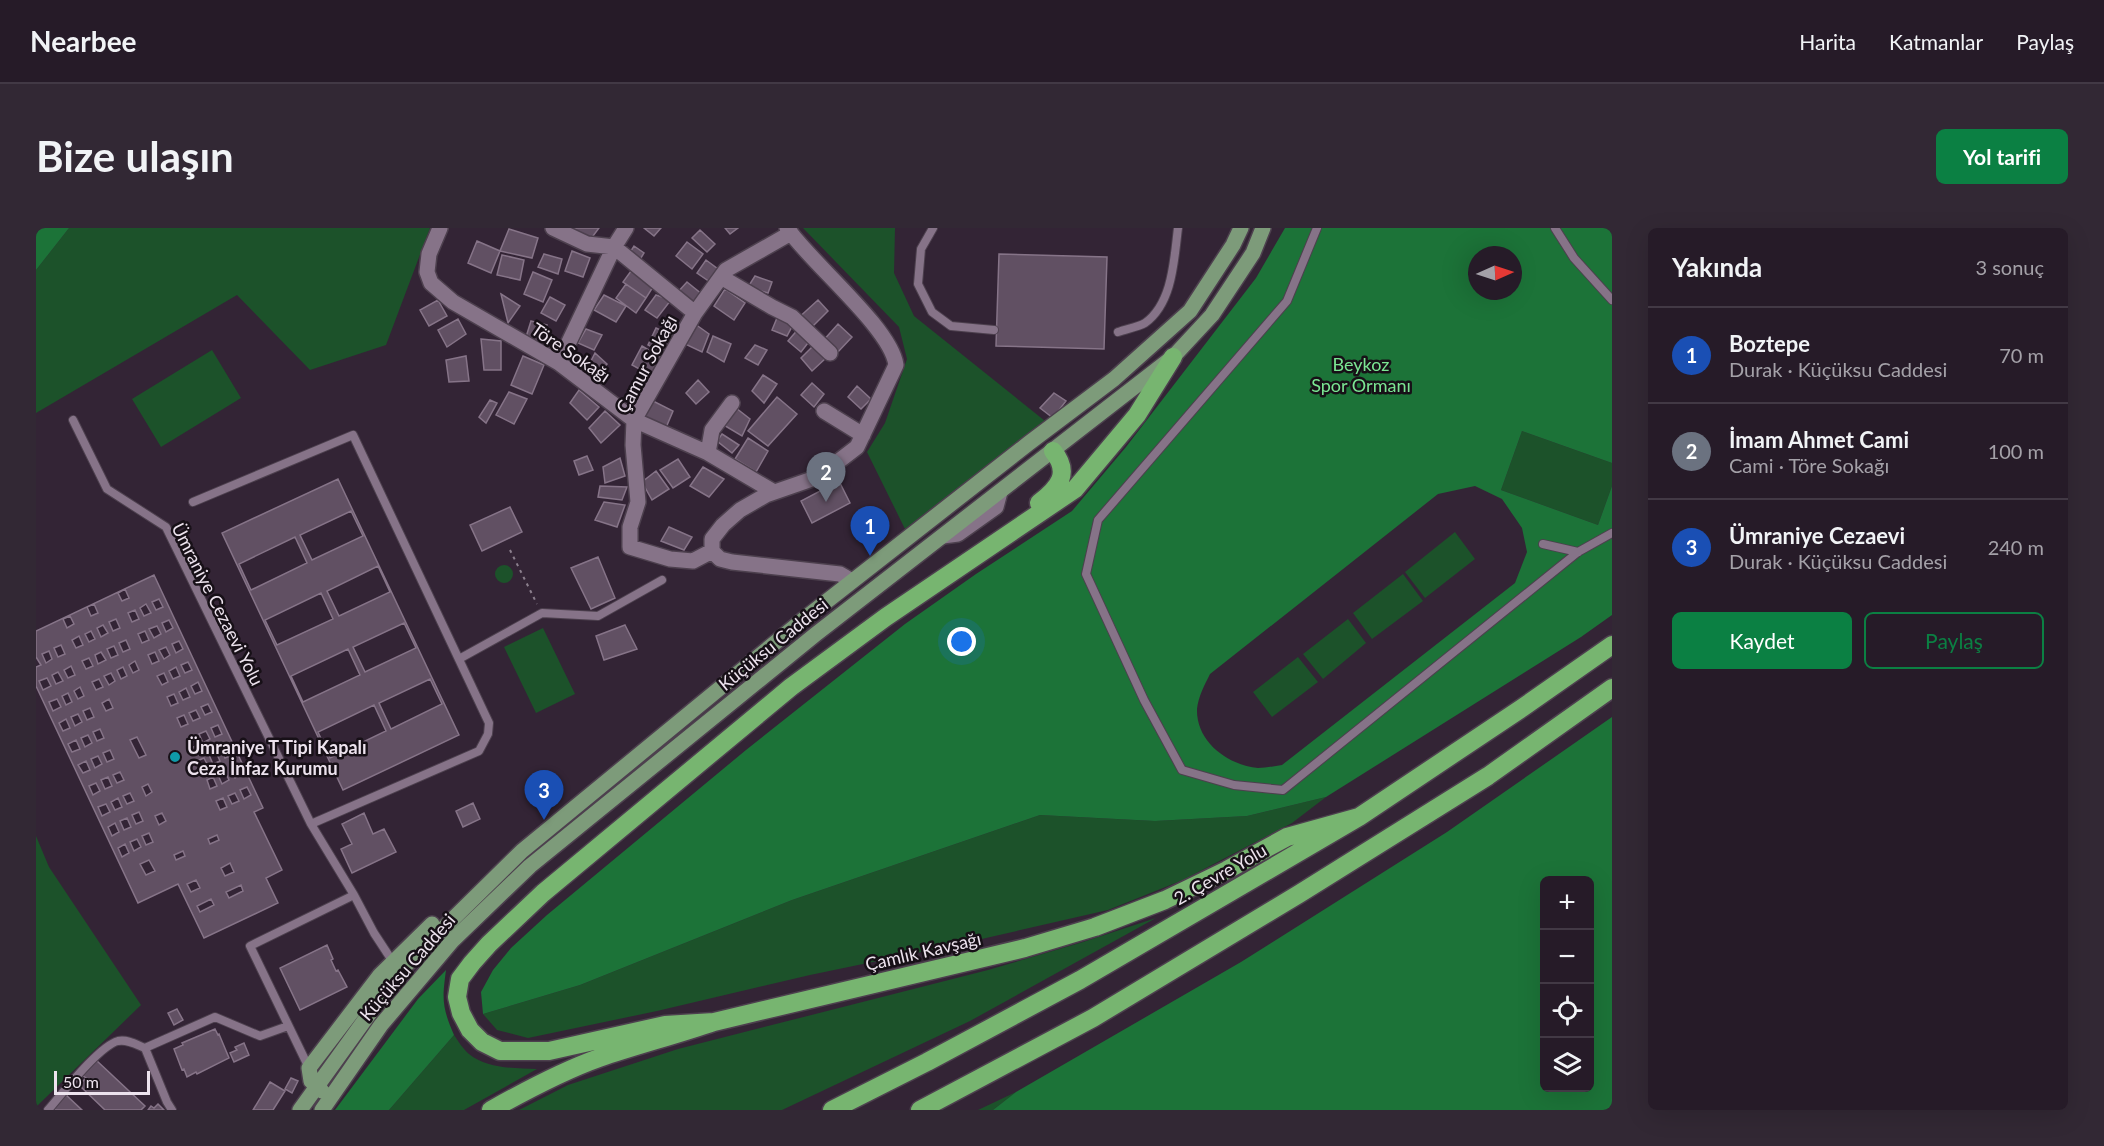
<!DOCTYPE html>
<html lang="tr">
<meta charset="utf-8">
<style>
body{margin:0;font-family:Lato,sans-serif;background:#322834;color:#f1f3f6}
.controls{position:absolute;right:18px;bottom:18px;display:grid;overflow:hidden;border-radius:9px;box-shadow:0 6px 24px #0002}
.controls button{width:54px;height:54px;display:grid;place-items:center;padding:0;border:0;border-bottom:2px solid #423945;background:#261b28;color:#f1f3f6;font:30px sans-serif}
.compass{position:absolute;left:1432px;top:18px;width:54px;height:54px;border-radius:50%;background:#261b28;box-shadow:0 6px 24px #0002;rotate:87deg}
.scale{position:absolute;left:18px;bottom:15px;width:96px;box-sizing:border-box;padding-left:6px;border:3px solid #ede3ee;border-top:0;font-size:16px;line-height:21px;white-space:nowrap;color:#ede3ee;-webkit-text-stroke:4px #171017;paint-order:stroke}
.you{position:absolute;left:926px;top:414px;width:21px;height:21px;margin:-15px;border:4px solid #fff;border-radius:50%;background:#1a73e8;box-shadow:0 0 0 9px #1a73e833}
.badge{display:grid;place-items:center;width:39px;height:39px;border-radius:50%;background:#0b8043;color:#fff;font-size:20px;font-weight:700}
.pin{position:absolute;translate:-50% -50px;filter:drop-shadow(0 2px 3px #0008)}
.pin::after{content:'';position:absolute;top:32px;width:21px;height:18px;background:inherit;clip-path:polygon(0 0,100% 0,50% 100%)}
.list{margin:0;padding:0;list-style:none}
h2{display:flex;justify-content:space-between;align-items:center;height:78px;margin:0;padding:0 24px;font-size:26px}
h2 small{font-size:20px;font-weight:400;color:#a4a1a8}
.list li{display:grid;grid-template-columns:39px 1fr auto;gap:18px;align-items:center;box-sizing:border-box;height:96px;padding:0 24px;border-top:2px solid #423945}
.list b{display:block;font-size:22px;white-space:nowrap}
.list p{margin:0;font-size:20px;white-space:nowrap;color:#a4a1a8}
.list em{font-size:20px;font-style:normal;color:#a4a1a8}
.actions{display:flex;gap:12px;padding:18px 24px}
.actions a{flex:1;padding:14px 0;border:2px solid #0b8043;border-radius:9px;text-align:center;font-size:21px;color:#0b8043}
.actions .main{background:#0b8043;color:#fff}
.icon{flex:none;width:33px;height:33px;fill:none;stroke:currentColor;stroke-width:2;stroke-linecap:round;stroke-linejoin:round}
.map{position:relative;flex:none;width:1576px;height:882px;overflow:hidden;border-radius:9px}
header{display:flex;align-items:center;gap:36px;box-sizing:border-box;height:84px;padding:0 30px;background:#261b28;border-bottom:2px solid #423945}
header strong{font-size:28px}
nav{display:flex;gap:33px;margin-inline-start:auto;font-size:21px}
.intro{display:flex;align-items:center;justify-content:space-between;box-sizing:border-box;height:144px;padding:0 36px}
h1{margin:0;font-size:42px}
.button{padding:15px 27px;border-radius:9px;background:#0b8043;color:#fff;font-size:21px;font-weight:700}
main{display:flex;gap:36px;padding:0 36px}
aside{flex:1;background:#261b28;border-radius:9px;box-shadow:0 6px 24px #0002}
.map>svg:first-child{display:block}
.green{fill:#1c522a}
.forest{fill:#1c7338;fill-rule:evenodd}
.building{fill:#615063;stroke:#867488;stroke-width:1.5;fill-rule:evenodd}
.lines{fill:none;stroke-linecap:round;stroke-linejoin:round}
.service-casing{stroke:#4d404e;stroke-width:10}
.minor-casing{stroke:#4d404e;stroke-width:18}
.primary-casing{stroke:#4d404e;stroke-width:18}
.motorway-casing{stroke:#4d404e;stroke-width:21}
.path{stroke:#8c808e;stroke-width:2;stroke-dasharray:3 4.5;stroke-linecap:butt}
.service{stroke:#867388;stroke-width:8}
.minor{stroke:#867388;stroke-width:15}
.primary{stroke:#7d9b7a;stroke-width:15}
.motorway{stroke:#77b570;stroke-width:18}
.culture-dot{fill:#0f9aa8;stroke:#171017;stroke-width:2}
.labels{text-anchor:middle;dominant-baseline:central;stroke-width:5;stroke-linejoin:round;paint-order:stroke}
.street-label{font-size:18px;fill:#ede3ee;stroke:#171017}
.park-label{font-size:18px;fill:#7be693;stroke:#171017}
.poi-label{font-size:18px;font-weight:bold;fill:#ede3ee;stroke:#171017;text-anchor:start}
</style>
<header>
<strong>Nearbee</strong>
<nav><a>Harita</a><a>Katmanlar</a><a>Paylaş</a></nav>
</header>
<div class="intro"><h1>Bize ulaşın</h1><a class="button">Yol tarifi</a></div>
<main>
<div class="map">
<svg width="1576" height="882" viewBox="0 0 1576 882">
<rect width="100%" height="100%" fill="#332435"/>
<!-- green -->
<path class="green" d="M33 0H394L350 117 274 142 201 67 0 185V42Z
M767 0H859L858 45 878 88 1009 193 869 301 831 224 849 195 871 131 863 99Z
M176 122 205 170 125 219 96 171Z
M1486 203 1576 235V258L1562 297 1465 262Z
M1419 304 1439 331 1389 370 1369 344Z
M459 346a9 9 0 1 1 18 0a9 9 0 1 1-18 0Z
M1367 346 1387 373 1336 411 1317 385Z
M1312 391 1330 415 1287 451 1267 426Z
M507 400 539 466 500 485 468 419Z
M1262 429 1282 454 1236 489 1217 464Z
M1290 569 1256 595 1147 652 1072 682 928 715 774 747 621 783 492 810 461 802 447 786 544 757 756 672 1004 587 1119 593 1211 588Z
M0 608 13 639 105 777 0 879Z
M1120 690 934 793 746 882H483L532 857 642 821 952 742 1047 714Z
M418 807C422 813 427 821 433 826 451 841 479 840 501 841L428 882H353Z
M980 864 957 882H942Z"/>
<!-- forest -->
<path class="forest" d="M0 0H33L0 42Z
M1249 0H1576V235L1486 203 1465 262 1562 297 1576 258V387L1545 409 1290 569 1211 588 1119 593 1004 587 756 672 544 757 447 786 445 764 457 742 475 720 511 687 710 522 869 396 940 346 1036 283 1090 219 1220 50ZM1441 27H1477V63H1441ZM1439 258 1466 271 1486 300 1491 324 1479 355 1246 537C1238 538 1230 540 1222 540 1192 537 1160 514 1161 481 1162 469 1169 456 1174 446L1402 266Z
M1576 489V882H957L980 864 1205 734 1411 604ZM1554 652V860H1508V652Z
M410 742C406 772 406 779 418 807L353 882H299L382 771Z"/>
<!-- building -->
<path class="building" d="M529 0H563L551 16Z
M608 0H625L618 8Z
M689 0H702L694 6Z
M473 1 502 10 496 30 464 23Z
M664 2 679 16 671 24 656 10Z
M441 13 464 23 455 45 432 35Z
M651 14 667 26 656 41 640 28Z
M598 18 608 25 603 33 591 29Z
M536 23 554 30 547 49 529 43Z
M508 26 526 31 522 46 502 39Z
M963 26 1071 29 1068 121 960 118Z
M466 27 488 32 484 52 461 47Z
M670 32 682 41 674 54 661 45Z
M595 43 617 59 610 70 587 54Z
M497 44 516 52 507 74 488 66Z
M719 48 736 54 732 65 712 59Z
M651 54 667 67 661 82 641 65Z
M590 56 610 70 600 85 580 70Z
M689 61 709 75 698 92 678 78Z
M465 66 484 78 472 95Z
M568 67 590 78 580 94 558 82Z
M620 67 635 72 621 90 609 82Z
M514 69 529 77 520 93 505 85Z
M402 72 411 88 393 98 384 82Z
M782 72 792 83 770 105 759 93Z
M743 85 759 93 751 108 736 102Z
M422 91 430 106 411 119 402 102Z
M495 93 511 97 501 115 490 109Z
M659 96 673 106 666 124 649 116Z
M802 96 816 109 800 126 786 114Z
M620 100 638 108 629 126 612 117Z
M763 100 775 111 765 124 752 113Z
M550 101 566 107 558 122 542 115Z
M677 108 695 116 688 134 671 124Z
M445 111 465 113V142H448Z
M719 117 731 122 722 137 709 130Z
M778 117 790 130 776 143 765 130Z
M606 118 626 130 616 148 596 137Z
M559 125 571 136 559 150 549 145Z
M430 128 433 153 413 154 410 132Z
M487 128 508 137 496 166 475 157Z
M727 147 741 156 728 175 716 163Z
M662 152 673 164 660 176 650 165Z
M776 155 788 166 778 179 765 167Z
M821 158 835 171 825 181 812 169Z
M543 162 563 179 551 192 534 175Z
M473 164 491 171 478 196 460 187Z
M1018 165 1030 173 1017 190 1004 180Z
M741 169 761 186 732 218 712 203Z
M454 172 461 175 450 195 443 189Z
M617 173 637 183 629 202 607 193Z
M700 180 714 191 706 208 686 196Z
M569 183 584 197 565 215 553 200Z
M686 206 703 217 696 225 681 213Z
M712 210 732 223 720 244 699 231Z
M551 228 557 242 543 247 538 233Z
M584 230 589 248 569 255 567 239Z
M642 231 654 249 637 260 624 242Z
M667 239 688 251 673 269 654 258Z
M620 243 633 261 616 272 606 254Z
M302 251 423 507 307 562 186 305ZM315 283 327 308 276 332 264 307ZM259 309 271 335 215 362 203 336ZM342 338 354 364 303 388 291 363ZM285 365 297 391 241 417 229 392ZM368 395 380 420 329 444 317 419ZM312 421 324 447 267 474 255 448ZM394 451 406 476 355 501 343 475ZM338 477 350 503 294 530 282 504Z
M803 253 814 275 776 295 765 273Z
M564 258 591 259 586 272 562 269Z
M568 274 589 277 581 299 559 292Z
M474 279 486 304 446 323 434 297Z
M633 299 656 309 648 322 625 313Z
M562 329 579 370 555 381 535 340Z
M118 347 227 580 218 584 246 642 230 650 242 675 168 710 142 656 102 675 0 458V439L5 437 0 429V403ZM89 361 93 370 86 373 82 365ZM123 371 127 379 120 382 116 374ZM58 376 62 385 55 388 51 379ZM110 376 115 385 108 388 104 380ZM99 382 103 391 96 394 92 385ZM34 388 38 396 31 400 27 391ZM80 391 84 400 77 403 73 394ZM133 392 137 400 130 404 126 395ZM67 397 72 405 65 409 61 400ZM121 398 125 406 118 410 113 401ZM55 403 59 411 53 414 49 406ZM109 403 113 412 106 415 102 406ZM43 408 47 417 40 420 36 412ZM90 412 94 421 87 424 83 415ZM143 413 147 421 140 425 136 416ZM25 417 29 426 22 429 18 420ZM78 418 82 427 75 430 71 421ZM130 419 134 427 128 431 123 422ZM13 423 16 431 10 435 6 426ZM65 424 70 432 62 436 59 427ZM119 424 123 433 116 436 112 427ZM53 430 57 438 50 441 46 433ZM99 433 103 442 97 445 93 437ZM152 434 156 442 149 445 145 437ZM35 438 39 447 32 450 28 442ZM87 439 91 448 85 451 81 442ZM140 439 144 448 137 451 133 443ZM22 444 27 453 20 456 16 447ZM75 445 79 453 73 457 68 448ZM128 445 132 454 126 457 121 448ZM11 450 15 458 7 462 3 453ZM63 451 67 459 60 462 56 454ZM162 454 166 463 159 466 155 458ZM44 459 48 468 42 471 38 463ZM150 460 154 469 147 472 143 464ZM32 465 36 474 30 477 26 468ZM138 466 142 475 135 478 131 469ZM21 471 25 479 17 483 13 474ZM73 471 77 480 70 483 66 475ZM172 476 176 484 169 487 165 479ZM54 480 58 489 51 492 47 483ZM160 482 164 490 157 493 153 485ZM42 486 46 494 39 498 35 489ZM148 487 152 496 145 499 141 490ZM30 491 34 500 27 503 23 495ZM182 497 186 506 179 509 175 500ZM64 501 68 510 61 513 57 504ZM170 503 174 511 167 515 163 506ZM52 507 56 515 49 519 45 510ZM158 508 162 517 155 520 151 512ZM101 509 110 527 103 530 94 512ZM40 512 44 521 36 524 32 516ZM192 518 196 527 189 530 185 521ZM74 522 78 531 71 534 67 525ZM180 524 184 533 177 536 173 527ZM62 528 66 536 59 540 55 531ZM168 530 172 538 165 541 161 533ZM50 533 54 542 47 545 42 537ZM201 538 205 546 199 550 194 541ZM84 544 88 552 81 555 77 547ZM189 544 193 552 186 556 182 547ZM72 549 76 558 69 561 65 552ZM177 549 181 558 174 561 171 552ZM60 555 64 563 57 567 53 558ZM112 556 116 564 110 568 106 559ZM211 559 215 567 208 571 204 562ZM94 565 98 573 91 576 87 568ZM199 565 203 573 196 576 192 568ZM82 570 86 579 79 582 75 574ZM187 570 191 579 184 582 180 573ZM70 576 74 584 66 588 62 579ZM103 584 107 593 100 596 96 587ZM126 585 130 593 123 597 119 588ZM91 590 95 599 88 602 84 593ZM79 595 83 604 76 608 72 599ZM113 605 117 614 110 617 106 608ZM181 607 183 612 174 616 172 611ZM101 611 105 619 98 623 94 614ZM89 616 93 625 86 629 82 620ZM147 623 149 628 140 632 138 627ZM113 632 119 643 110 647 104 636ZM194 635 198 644 189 648 185 640ZM160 652 164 660 155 664 151 656ZM205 657 207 663 193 670 190 664ZM175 671 178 677 164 684 161 678Z
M589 397 601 421 568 432 560 408Z
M437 575 444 591 427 599 420 583Z
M328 585 337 606 348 601 360 624 316 645 305 621 316 616 306 596Z
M291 717 297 731 295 732 300 743 302 742 311 759 264 782 244 740Z
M141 781 147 792 138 797 132 785Z
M179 801 182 807 183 806 193 830 161 846 160 844 151 849 148 841 146 842 138 821 147 817 146 815Z
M208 815 213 827 198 834 194 825 201 822 199 819Z
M60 832 109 878 105 882H69L43 857 50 850 46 847Z
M255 850 262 853 256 865 249 861Z
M234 854 249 863 237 882H217Z
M29 866 46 882H19L17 878Z
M122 876 128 882H112L115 878 118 880Z"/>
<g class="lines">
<defs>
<path id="service" d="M897 0 885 21 882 56 896 84 915 98 958 102
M1281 0 1251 73 1062 292 1050 346 1108 472 1146 542 1198 557 1247 562 1542 324 1576 305
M1519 0 1538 30 1576 72
M1082 104C1090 101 1102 99 1109 95 1137 75 1138 31 1142 0
M37 192 71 261 130 299 275 596 318 667
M157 274 317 207 453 495 452 506 443 523 275 596
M1507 316 1542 324
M423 431 506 385 562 388 626 352
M109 820 131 874 136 882
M273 840 214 718 318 667 338 705 357 734
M12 882C26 866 63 818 82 813 92 811 101 817 109 820L179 789 224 808 252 798"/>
<path id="minor" d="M404 0 393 26 391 44 395 55 417 74 523 135 598 192 672 225 738 264
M517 0 551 16 578 19 659 85
M751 0C775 35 855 100 860 137L821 219 782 249 730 267 704 282 687 297 676 311V323L684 331 696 334 804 346 816 353
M685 49 736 79 756 89 794 125
M523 135 578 19 590 0
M788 183 827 207
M672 225 676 202 696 175
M907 308 922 306 960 279 964 264
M676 323 657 333 634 331 594 319V299L602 274 597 217 598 192 659 85 690 42 755 5"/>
<path id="primary" d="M286 863 275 853 273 840 344 747 396 696
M264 882 364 743 486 623 768 391 993 215 1078 151 1154 83 1197 17 1205 0
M286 882 345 797 417 712 494 638 780 406 1137 129 1176 87 1217 25 1227 0"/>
<path id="motorway" d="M1003 275C1023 260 1035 245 1017 223
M678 794 629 797 513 823H464L446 814 434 802 425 785 421 769 424 751 436 735 453 716 507 665 755 459 850 389 1039 261 1101 187 1137 129
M455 882C489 863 526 843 563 830 601 817 640 807 678 794L989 720 1059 699 1129 672 1191 642 1251 609 1323 589
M796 882 891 834 1044 752 1323 589 1486 480 1576 417
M884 882 1057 790 1263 666 1452 548 1576 460"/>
</defs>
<!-- service casing -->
<use href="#service" class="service-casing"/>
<!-- minor casing -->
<use href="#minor" class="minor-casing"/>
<!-- primary casing -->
<use href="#primary" class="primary-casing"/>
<!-- motorway casing -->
<use href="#motorway" class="motorway-casing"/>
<!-- path -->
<path class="path" d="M474 322 501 376
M1575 882 1576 881"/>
<!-- service -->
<use href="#service" class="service"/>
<!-- minor -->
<use href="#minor" class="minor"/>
<!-- primary -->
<use href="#primary" class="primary"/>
<!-- motorway -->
<use href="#motorway" class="motorway"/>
</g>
<!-- markers -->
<circle class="culture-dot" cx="139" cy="529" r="6"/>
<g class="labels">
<!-- street labels -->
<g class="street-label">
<text transform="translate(535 124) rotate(34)">Töre Sokağı</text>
<text transform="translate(610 136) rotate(-62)">Çamur Sokağı</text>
<text transform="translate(182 376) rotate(63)">Ümraniye Cezaevi Yolu</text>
<text transform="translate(737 416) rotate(-39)">Küçüksu Caddesi</text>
<text transform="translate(1184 646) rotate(-30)">2. Çevre Yolu</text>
<text transform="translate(887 723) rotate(-13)">Çamlık Kavşağı</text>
<text transform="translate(371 739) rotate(-49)">Küçüksu Caddesi</text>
</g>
<!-- park labels -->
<g class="park-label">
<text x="1325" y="136">Beykoz<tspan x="1325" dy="21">Spor Ormanı</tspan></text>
</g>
<!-- poi labels -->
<g class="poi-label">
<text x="151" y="519">Ümraniye T Tipi Kapalı<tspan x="151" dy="21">Ceza İnfaz Kurumu</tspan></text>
</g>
</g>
</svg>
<div class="controls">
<button>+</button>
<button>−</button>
<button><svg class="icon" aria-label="locate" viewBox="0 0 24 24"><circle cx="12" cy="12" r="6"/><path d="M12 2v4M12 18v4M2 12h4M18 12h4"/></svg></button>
<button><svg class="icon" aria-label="layers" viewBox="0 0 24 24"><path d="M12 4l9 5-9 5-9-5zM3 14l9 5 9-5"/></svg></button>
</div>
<svg class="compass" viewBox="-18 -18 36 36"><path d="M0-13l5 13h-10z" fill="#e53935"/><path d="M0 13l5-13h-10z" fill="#a4a1a8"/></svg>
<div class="scale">50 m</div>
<div class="you"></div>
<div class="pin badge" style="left:834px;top:328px;background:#1a4fb4">1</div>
<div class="pin badge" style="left:790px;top:274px;background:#6b7280">2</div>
<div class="pin badge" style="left:508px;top:592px;background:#1a4fb4">3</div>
</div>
<aside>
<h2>Yakında<small>3 sonuç</small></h2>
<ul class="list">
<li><span class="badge" style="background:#1a4fb4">1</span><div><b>Boztepe</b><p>Durak · Küçüksu Caddesi</p></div><em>70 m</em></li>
<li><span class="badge" style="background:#6b7280">2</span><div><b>İmam Ahmet Cami</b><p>Cami · Töre Sokağı</p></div><em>100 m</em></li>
<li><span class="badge" style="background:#1a4fb4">3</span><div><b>Ümraniye Cezaevi</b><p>Durak · Küçüksu Caddesi</p></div><em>240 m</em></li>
</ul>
<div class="actions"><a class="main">Kaydet</a><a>Paylaş</a></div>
</aside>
</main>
